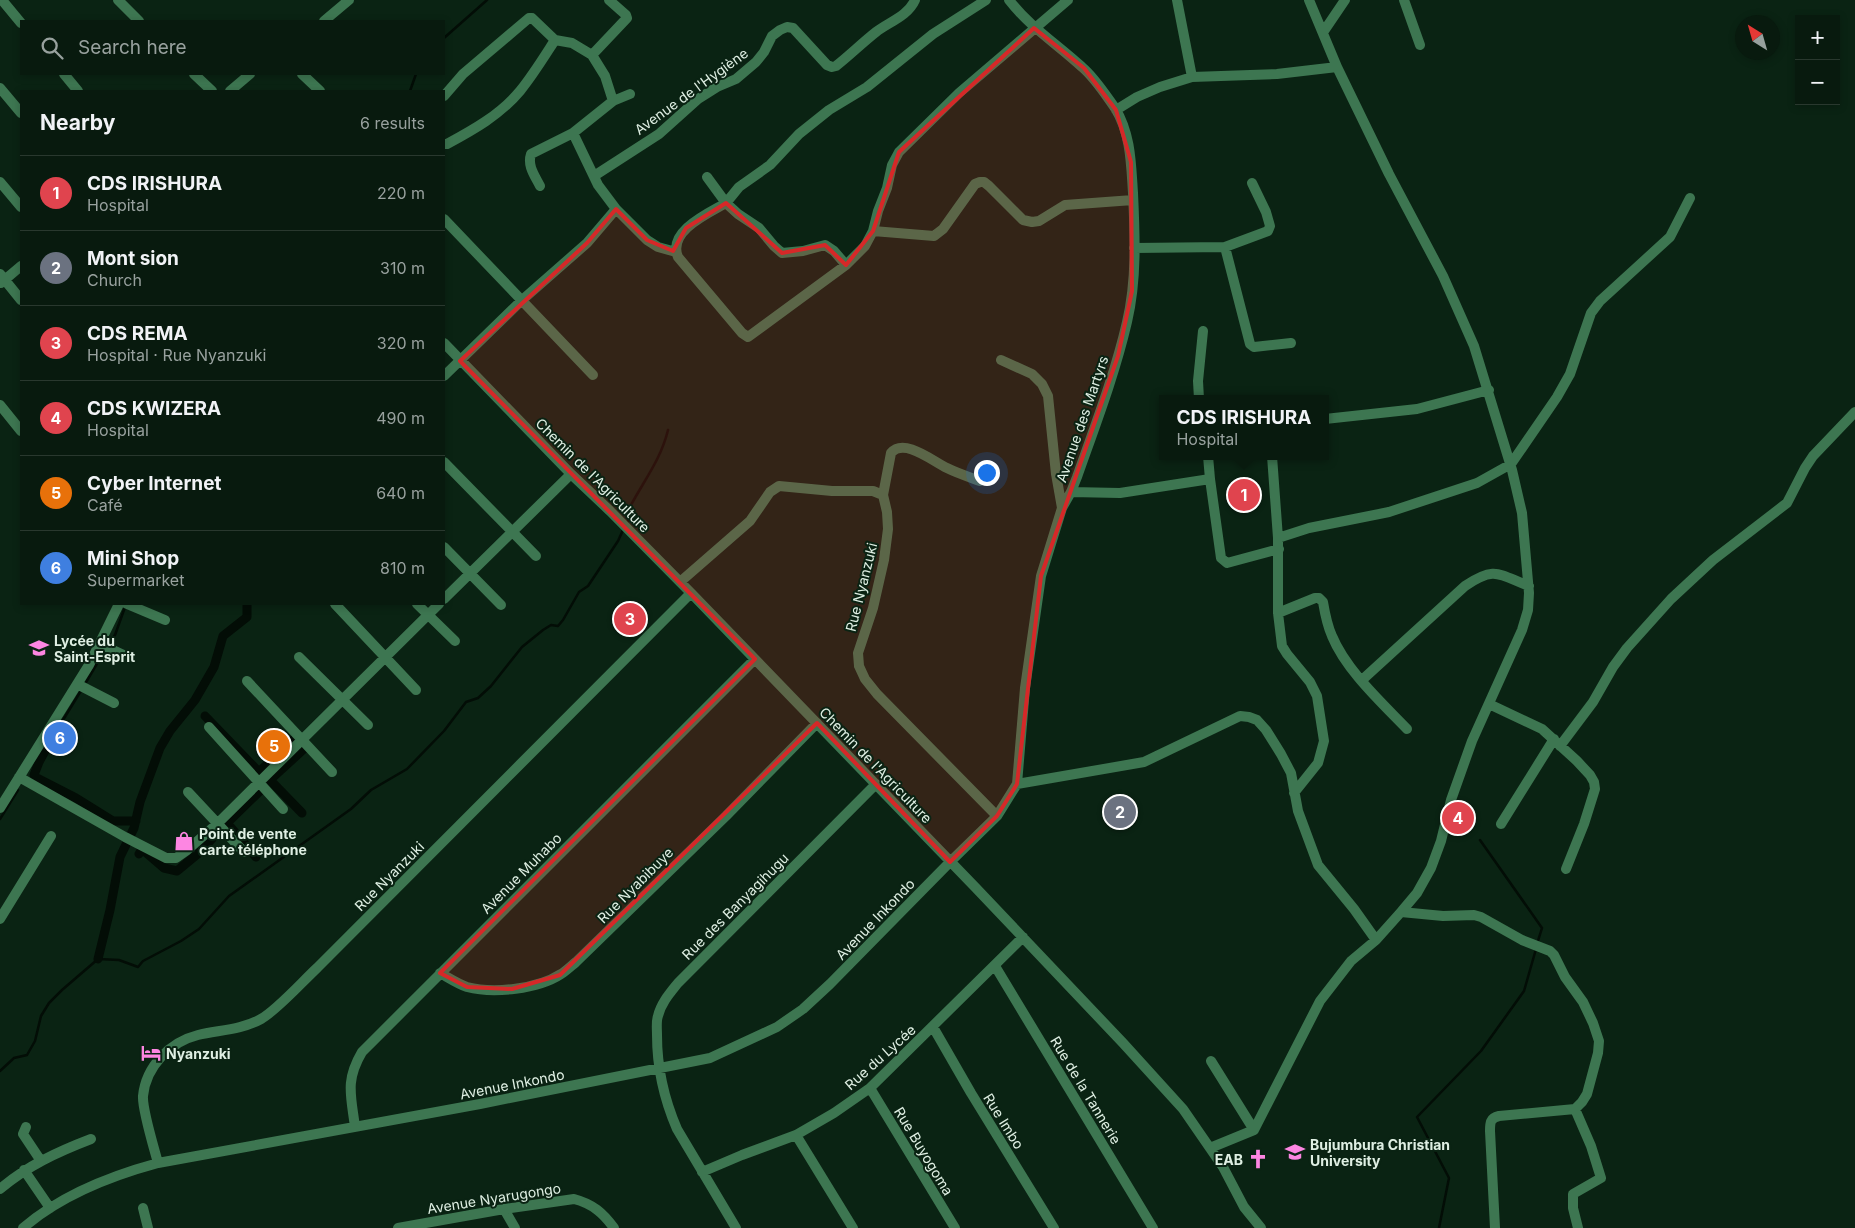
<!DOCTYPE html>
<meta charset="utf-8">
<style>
body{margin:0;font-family:Inter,sans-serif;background:#112317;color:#f1f3f6}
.controls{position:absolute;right:15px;top:15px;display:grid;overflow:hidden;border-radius:0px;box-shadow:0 2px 8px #0003}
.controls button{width:45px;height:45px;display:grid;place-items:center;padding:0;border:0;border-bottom:1px solid #29382e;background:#081a0e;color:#f1f3f6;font:25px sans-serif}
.compass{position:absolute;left:1735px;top:15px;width:45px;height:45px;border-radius:50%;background:#081a0e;box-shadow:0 2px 8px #0003;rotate:323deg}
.you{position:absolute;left:986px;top:472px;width:18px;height:18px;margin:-12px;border:4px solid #fff;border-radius:50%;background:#1a73e8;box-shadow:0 0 0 8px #1a73e833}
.badge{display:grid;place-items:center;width:32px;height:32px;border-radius:50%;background:#fd86e2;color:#fff;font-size:16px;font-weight:700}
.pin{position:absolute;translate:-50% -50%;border:2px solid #fff;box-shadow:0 1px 5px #0006}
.popup{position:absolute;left:1159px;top:395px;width:170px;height:65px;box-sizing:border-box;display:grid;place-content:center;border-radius:0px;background:#081a0e;filter:drop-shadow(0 1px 4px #0005);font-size:16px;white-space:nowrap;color:#98a19e}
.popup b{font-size:19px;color:#f1f3f6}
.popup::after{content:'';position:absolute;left:50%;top:100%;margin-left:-10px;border:10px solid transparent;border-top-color:#081a0e}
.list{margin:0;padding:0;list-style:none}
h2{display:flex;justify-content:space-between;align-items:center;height:65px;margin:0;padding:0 20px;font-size:21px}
h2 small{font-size:16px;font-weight:400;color:#98a19e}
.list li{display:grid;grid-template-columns:32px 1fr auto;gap:15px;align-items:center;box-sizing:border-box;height:75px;padding:0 20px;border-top:1px solid #29382e}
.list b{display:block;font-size:19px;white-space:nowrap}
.list p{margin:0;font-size:16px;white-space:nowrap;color:#98a19e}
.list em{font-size:16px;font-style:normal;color:#98a19e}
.icon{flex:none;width:28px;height:28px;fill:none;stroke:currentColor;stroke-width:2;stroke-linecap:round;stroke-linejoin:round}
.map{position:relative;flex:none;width:1855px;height:1228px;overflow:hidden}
.search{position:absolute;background:#081a0e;box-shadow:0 2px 8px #0003;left:20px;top:20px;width:425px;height:55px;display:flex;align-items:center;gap:12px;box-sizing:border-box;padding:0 18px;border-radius:0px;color:#98a19e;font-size:19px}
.panel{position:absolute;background:#081a0e;box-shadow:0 2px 8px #0003;left:20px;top:90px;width:425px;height:515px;border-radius:0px}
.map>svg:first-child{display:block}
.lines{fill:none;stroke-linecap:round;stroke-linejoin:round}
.stream{stroke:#030d06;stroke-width:2.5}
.canal{stroke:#030d06;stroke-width:9}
.minor{stroke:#3d7651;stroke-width:10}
.marked{fill:#d62828;fill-opacity:0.2;stroke:#d62828;stroke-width:4;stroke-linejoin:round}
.labels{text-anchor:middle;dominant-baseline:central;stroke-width:4;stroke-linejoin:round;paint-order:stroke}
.street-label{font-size:14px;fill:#dfefe3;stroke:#0a2313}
.poi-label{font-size:14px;font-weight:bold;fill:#dfefe3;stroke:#0a2313;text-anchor:start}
</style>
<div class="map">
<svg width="1855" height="1228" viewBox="0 0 1855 1228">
<rect width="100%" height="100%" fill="#0a2313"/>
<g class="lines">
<!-- stream -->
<path class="stream" d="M444 38 487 0
M410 91 416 74
M627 523 631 513V505C645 479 661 459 668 430
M108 646 115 635 125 607
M85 684 105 650
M52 738 82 689
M0 819 18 790
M1480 840 1542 928 1537 944
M0 1071 14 1058 27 1055 35 1041 41 1016 49 1003 62 990 98 959 119 960 138 967 143 961 181 941 199 929 229 896 351 809 371 790 407 769 444 731 466 702 478 698 491 686 522 647 543 630 551 625 558 626 563 620 579 592 588 586 618 541 623 530
M1439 1228 1449 1178 1417 1117 1481 1051 1524 991 1536 949"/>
<!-- canal -->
<path class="canal" d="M205 716 259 772 294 739
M52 738 39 762 34 775 35 777 76 798 113 821H136
M302 813 270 780 306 747
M139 854 142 849 164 868 177 871 200 852 219 831
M256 857 227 823 262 789
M98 959 110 910 120 857 134 828 140 802 160 748 170 731 195 700 214 667 223 636 247 617V604"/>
<!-- minor -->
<path class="minor" d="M2 0 21 23
M118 0 139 21
M1177 0 1192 77
M1404 0 1420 45
M324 21 349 0
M1324 31 1345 0
M592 55 627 18 626 15 609 0
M64 74 78 91
M194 74 212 91
M302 74 320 91
M0 88 21 113
M230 91 250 74
M444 96 463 74 529 18H532L555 40 572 43 592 55 605 76 613 101 630 94
M1116 110 1137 97 1160 87 1192 77 1277 74 1337 67
M573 133 598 185 616 209 647 240 658 247 676 252
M444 144H447C473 130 500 115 520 91 533 75 544 57 555 40
M594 176 659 134 698 99 717 87 736 79 756 62 764 52 772 36 780 30 787 27 793 28 827 65 832 67 836 66C850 55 862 43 876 32 889 22 908 16 915 0
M707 177 726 203C709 213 667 231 678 257L742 333 748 337 846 265 865 246 873 231 878 211 887 188 892 165 899 152 959 93 1068 0
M0 182 21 207
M540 186C535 176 527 166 531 154L573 133 613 101
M444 219 593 375
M873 231 934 236 943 229 975 184 980 182H984L989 186 1023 220 1032 222 1039 221 1065 205 1133 200
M1225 247 1250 344 1254 347 1291 343
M1134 248 1225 247 1268 231 1270 226 1266 212 1252 183
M846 265 834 251 825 245 803 251 782 253 774 246 759 228 738 214 726 203 739 187 770 165 799 134 829 110 867 87 933 34 986 0
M0 274 21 300
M1 283 21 266
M444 343 571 474 610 511 691 593 975 887 1123 1043 1183 1109 1223 1167 1244 1207 1261 1228
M1001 360 1032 374 1042 384 1048 396 1056 474 1062 508
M444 376 521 301 587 243 616 209
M1199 399 1198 381 1203 331
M0 405 21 431
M1325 419 1417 409 1489 390
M1208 456 1210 479 1221 558 1227 563 1279 549
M1272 456 1278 538V613L1282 646 1287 654 1310 682 1317 696 1324 741 1318 763 1294 793
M444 462 536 556
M980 481C969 477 957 473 947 468 934 462 904 437 891 453L883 495 887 512 888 529 884 560 873 608 858 653 859 666 865 679 877 694 997 816
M1071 492 1120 493 1210 479
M1278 538 1309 528 1389 512 1477 483 1511 464 1557 397 1570 374 1591 313 1600 301 1670 237 1690 198
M444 547 501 605
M680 582 750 521 770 492 779 486 832 491H873L883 495
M444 599 571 474
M127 604 165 620
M335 604 416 690
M417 604 455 641
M1278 613 1315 598H1319L1323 602C1325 614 1327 625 1332 636 1346 670 1381 702 1407 729
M100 644 130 658
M299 657 368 725
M1362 680 1465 586C1495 566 1498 574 1529 586
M247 681 332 772
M77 684 114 703
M1489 704 1542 729 1577 761 1590 775 1594 782 1595 789 1584 824 1566 869
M209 727 283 809
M1560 746 1593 702 1613 667 1627 648 1671 599 1713 560 1787 503 1805 468 1813 456 1855 412
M19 777 125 837 166 858H176L186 851 217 824 439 604
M1017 784 1144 762 1240 716 1249 717 1257 720 1266 730 1281 754 1291 773 1298 811 1318 865 1354 909 1376 940
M188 792 244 852
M0 808 89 665 119 604
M1501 824 1554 739
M1401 912 1443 916 1474 915 1481 917 1522 940 1550 951 1554 955 1565 977 1583 1002 1593 1023 1599 1041 1598 1053 1587 1094 1582 1102 1575 1109 1499 1116C1490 1118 1490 1123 1490 1131L1495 1228
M0 919 51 836
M995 966 1153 1228
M440 973C449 978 458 984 467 987 494 994 538 989 561 974 566 971 571 966 576 962L726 816 817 723
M933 1027 971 1093 1054 1228
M1211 1061 1254 1130
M870 1088 955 1228
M1575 1109 1591 1146 1601 1178 1573 1194V1208L1578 1228
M26 1127 23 1134 41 1161
M355 1127C351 1095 345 1081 362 1052L755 659
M796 1135 853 1228
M1210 1148 1254 1130 1320 1001 1351 961 1376 940 1401 912 1417 893 1431 868 1441 841 1451 800 1472 741 1522 630 1528 610 1529 593 1522 513 1512 470 1474 346 1443 276 1389 174 1337 67 1309 0
M158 1163C154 1148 142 1109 143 1096 146 1066 170 1042 198 1035 219 1030 241 1030 261 1019 277 1010 302 982 317 968L691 593
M24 1170 50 1208
M702 1172 742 1155 796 1135 834 1113 870 1088 1023 937
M0 1189C27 1166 57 1152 91 1139
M143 1208 148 1228
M504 1209 515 1228
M23 1228C61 1195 110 1176 158 1163L480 1104 710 1058 777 1027 803 1009 830 984 950 862 997 816 1017 784 1025 688 1041 576 1062 508 1071 492 1077 477C1095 426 1115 374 1127 322 1137 280 1135 235 1133 193 1131 164 1131 134 1115 108 1105 94 1095 78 1082 67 1057 44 1030 27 1009 0
M398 1228 504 1209 574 1199C593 1204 603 1213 614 1228
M736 1228 677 1129C664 1099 657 1068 657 1035 657 1029 656 1021 658 1016 661 1003 670 993 678 983L876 784"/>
</g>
<!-- marked area -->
<path class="marked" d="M1034 28 1084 68 1116 110 1131 162 1132 291 1118 356 1041 576 1017 784 997 816 950 862 817 723 560 975 512 989 467 987 440 973 755 659 460 361 587 243 616 209 647 240 673 251 686 228 726 203 782 253 825 245 846 265 873 231 899 152Z"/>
<!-- icons -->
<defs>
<symbol id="school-bare" viewBox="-9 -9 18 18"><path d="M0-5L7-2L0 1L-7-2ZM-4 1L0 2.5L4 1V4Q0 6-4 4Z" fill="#fd86e2" stroke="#0a2313" stroke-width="2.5" paint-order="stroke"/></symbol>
<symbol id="shop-bare" viewBox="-9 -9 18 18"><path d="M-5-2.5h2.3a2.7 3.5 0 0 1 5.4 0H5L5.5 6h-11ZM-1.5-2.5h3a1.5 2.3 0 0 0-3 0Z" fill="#fd86e2" stroke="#0a2313" stroke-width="2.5" paint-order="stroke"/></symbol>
<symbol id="hotel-bare" viewBox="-9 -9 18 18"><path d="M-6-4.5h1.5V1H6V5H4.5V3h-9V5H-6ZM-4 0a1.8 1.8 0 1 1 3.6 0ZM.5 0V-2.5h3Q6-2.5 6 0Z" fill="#fd86e2" stroke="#0a2313" stroke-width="2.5" paint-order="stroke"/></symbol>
<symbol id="university-bare" viewBox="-9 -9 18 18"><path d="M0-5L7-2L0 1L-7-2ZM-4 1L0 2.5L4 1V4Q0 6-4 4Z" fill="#fd86e2" stroke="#0a2313" stroke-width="2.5" paint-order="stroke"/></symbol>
<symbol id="church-bare" viewBox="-9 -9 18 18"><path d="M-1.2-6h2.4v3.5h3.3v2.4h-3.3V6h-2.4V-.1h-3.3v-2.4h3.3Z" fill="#fd86e2" stroke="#0a2313" stroke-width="2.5" paint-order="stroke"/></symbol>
</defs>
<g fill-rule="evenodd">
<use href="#school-bare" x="25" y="634" width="28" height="28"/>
<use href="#shop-bare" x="170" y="827" width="28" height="28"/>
<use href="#hotel-bare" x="137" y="1039" width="28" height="28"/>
<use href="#university-bare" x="1281" y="1138" width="28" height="28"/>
<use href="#church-bare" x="1244" y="1145" width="28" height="28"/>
</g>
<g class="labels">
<!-- street labels -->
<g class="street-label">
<text transform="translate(691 91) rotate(-36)">Avenue de l'Hygiène</text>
<text transform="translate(1082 419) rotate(-71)">Avenue des Martyrs</text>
<text transform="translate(593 475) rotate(45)">Chemin de l'Agriculture</text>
<text transform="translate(861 587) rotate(-76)">Rue Nyanzuki</text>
<text transform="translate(876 765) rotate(46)">Chemin de l'Agriculture</text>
<text transform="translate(521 873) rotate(-45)">Avenue Muhabo</text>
<text transform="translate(389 876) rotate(-45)">Rue Nyanzuki</text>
<text transform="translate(635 885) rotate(-45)">Rue Nyabibuye</text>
<text transform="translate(735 906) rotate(-45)">Rue des Banyagihugu</text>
<text transform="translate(875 919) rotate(-46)">Avenue Inkondo</text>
<text transform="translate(880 1057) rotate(-42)">Rue du Lycée</text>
<text transform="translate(512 1084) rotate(-11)">Avenue Inkondo</text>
<text transform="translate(1086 1090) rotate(59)">Rue de la Tannerie</text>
<text transform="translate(1004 1121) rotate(58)">Rue Imbo</text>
<text transform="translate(924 1151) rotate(59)">Rue Buyogoma</text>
<text transform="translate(494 1198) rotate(-9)">Avenue Nyarugongo</text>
</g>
<!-- poi labels -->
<g class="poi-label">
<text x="54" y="640">Lycée du<tspan x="54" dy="16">Saint-Esprit</tspan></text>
<text x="199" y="833">Point de vente<tspan x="199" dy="16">carte téléphone</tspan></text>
<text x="166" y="1053">Nyanzuki</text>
<text x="1310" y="1144">Bujumbura Christian<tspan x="1310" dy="16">University</tspan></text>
<text x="1243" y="1159" text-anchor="end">EAB</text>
</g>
</g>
</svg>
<div class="controls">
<button>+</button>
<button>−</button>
</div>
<svg class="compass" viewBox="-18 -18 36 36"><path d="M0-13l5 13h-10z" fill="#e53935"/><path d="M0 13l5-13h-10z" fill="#98a19e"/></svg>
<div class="you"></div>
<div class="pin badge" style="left:1244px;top:495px;background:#e0444e">1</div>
<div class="popup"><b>CDS IRISHURA</b>Hospital</div>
<div class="pin badge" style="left:1120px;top:812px;background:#6b7280">2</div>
<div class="pin badge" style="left:630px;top:619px;background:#e0444e">3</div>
<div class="pin badge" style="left:1458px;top:818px;background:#e0444e">4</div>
<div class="pin badge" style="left:274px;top:746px;background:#e8710a">5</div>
<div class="pin badge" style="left:60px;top:738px;background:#3f7fe0">6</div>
<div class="search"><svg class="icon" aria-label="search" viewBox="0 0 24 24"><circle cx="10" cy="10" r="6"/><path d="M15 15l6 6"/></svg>Search here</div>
<section class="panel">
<h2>Nearby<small>6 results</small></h2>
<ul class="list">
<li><span class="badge" style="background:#e0444e">1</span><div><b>CDS IRISHURA</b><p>Hospital</p></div><em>220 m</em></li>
<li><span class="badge" style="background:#6b7280">2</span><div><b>Mont sion</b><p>Church</p></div><em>310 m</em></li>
<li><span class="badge" style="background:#e0444e">3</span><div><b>CDS REMA</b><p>Hospital · Rue Nyanzuki</p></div><em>320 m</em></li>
<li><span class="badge" style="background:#e0444e">4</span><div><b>CDS KWIZERA</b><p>Hospital</p></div><em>490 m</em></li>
<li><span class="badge" style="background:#e8710a">5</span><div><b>Cyber Internet</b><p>Café</p></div><em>640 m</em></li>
<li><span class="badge" style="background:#3f7fe0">6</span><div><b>Mini Shop</b><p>Supermarket</p></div><em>810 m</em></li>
</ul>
</section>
</div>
